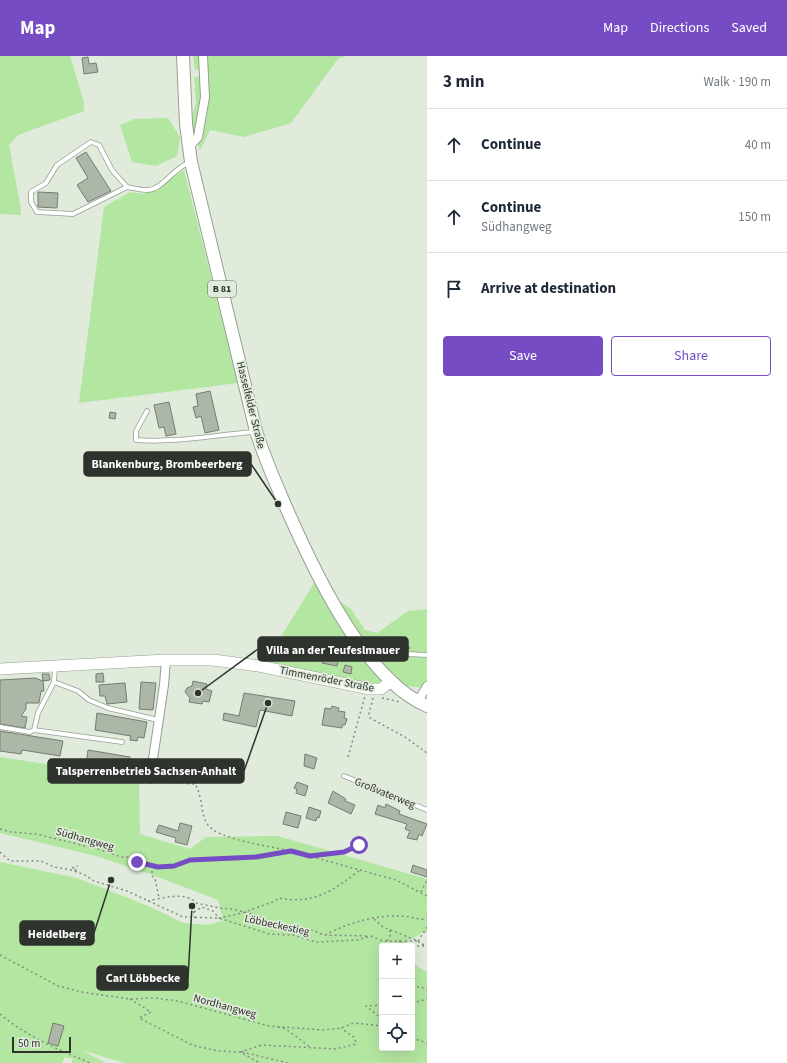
<!DOCTYPE html>
<meta charset="utf-8">
<style>
body{margin:0;font-family:"Source Sans 3",sans-serif;background:#f6f6f7;color:#1f2937}
.controls{position:absolute;right:12px;bottom:12px;display:grid;overflow:hidden;border-radius:4px;box-shadow:0 4px 16px #0002}
.controls button{width:36px;height:36px;display:grid;place-items:center;padding:0;border:0;border-bottom:1px solid #e0e1e3;background:#fff;color:#1f2937;font:20px sans-serif}
.scale{position:absolute;left:12px;bottom:10px;width:59px;box-sizing:border-box;padding-left:4px;border:2px solid #2f332e;border-top:0;font-size:11px;line-height:14px;white-space:nowrap;color:#2f332e;-webkit-text-stroke:3px #e0ebdc;paint-order:stroke}
.stop{position:absolute;width:12px;height:12px;margin:-9px;border:3px solid #764cc5;border-radius:50%;background:#fff}
.stop.end{background:#764cc5;border-color:#fff;box-shadow:0 1px 4px #0008}
.list{margin:0;padding:0;list-style:none}
h2{display:flex;justify-content:space-between;align-items:center;height:52px;margin:0;padding:0 16px;font-size:17px}
h2 small{font-size:13px;font-weight:400;color:#747a83}
.list li{display:grid;grid-template-columns:26px 1fr auto;gap:12px;align-items:center;box-sizing:border-box;height:72px;padding:0 16px;border-top:1px solid #e0e1e3}
.list b{display:block;font-size:15px;white-space:nowrap}
.list p{margin:0;font-size:13px;white-space:nowrap;color:#747a83}
.list em{font-size:13px;font-style:normal;color:#747a83}
.actions{display:flex;gap:8px;padding:12px 16px}
.actions a{flex:1;padding:9px 0;border:1px solid #764cc5;border-radius:4px;text-align:center;font-size:14px;color:#764cc5}
.actions .main{background:#764cc5;color:#fff}
.icon{flex:none;width:22px;height:22px;fill:none;stroke:currentColor;stroke-width:2;stroke-linecap:round;stroke-linejoin:round}
.map{position:relative;flex:none;width:427px;height:1007px;overflow:hidden}
header{display:flex;align-items:center;gap:24px;box-sizing:border-box;height:56px;padding:0 20px;background:#764cc5;color:#fff}
header strong{font-size:19px}
nav{display:flex;gap:22px;margin-inline-start:auto;font-size:14px}
main{display:flex}
aside{flex:1;background:#fff}
.map>svg:first-child{display:block}
.green{fill:#b3e6a1}
.building{fill:#acb7a8;stroke:#737d70}
.lines{fill:none;stroke-linecap:round;stroke-linejoin:round}
.service-casing{stroke:#95a092;stroke-width:5.5}
.minor-casing{stroke:#95a092;stroke-width:10}
.secondary-casing{stroke:#95a092;stroke-width:12}
.primary-casing{stroke:#95a092;stroke-width:14}
.path{stroke:#858d83;stroke-width:1.5;stroke-dasharray:2 3;stroke-linecap:butt}
.service{stroke:#fff;stroke-width:4}
.minor{stroke:#fff;stroke-width:8}
.secondary{stroke:#fff;stroke-width:11}
.primary{stroke:#fff;stroke-width:12}
.route{stroke:#764cc5;stroke-width:5}
.labels{text-anchor:middle;dominant-baseline:central;stroke-width:3.5;stroke-linejoin:round;paint-order:stroke}
.shield{fill:#e0ebdc;stroke:#646a62;stroke-width:1}
.shield-label{font-size:10px;font-weight:bold;fill:#2f332e}
.street-label{font-size:11px;fill:#2f332e;stroke:#e0ebdc}
.leader{fill:none;stroke:#2f332e;stroke-width:1.5}
.callout-dot{fill:#2f332e;stroke:#e0ebdc;stroke-width:1.5}
.callout{fill:#2f332e;stroke:#2f332e;stroke-width:1.5}
.callout-label{font-size:12px;text-anchor:middle;font-weight:bold;fill:#fff}
</style>
<header>
<strong>Map</strong>
<nav><a>Map</a><a>Directions</a><a>Saved</a></nav>
</header>
<main>
<div class="map">
<svg width="427" height="1007" viewBox="0 0 427 1007">
<rect width="100%" height="100%" fill="#e0ebdc"/>
<!-- green -->
<path class="green" d="M0 0H70L84 46V55L18 79 9 89 20 148 21 159 0 158Z
M193 0H345L338 3 291 67 244 81 210 74 200 95 191 63 196 47 194 21 201 20 204 12 195 14Z
M168 62 180 81 177 100 156 110 132 106 120 69 134 63Z
M184 114 238 327 79 347 104 151 130 136 144 138Z
M314 527 351 553 365 574 377 577 408 555 427 553V632L359 626 266 605Z
M0 701 139 722 140 778 190 793 206 781 278 780 427 823V877H422L408 885 407 890H382V992H412V904L418 911 427 916V1007H124L81 994 106 1007H72V1003L65 1001 62 1007H0V806L77 822 151 851 183 867 207 869 223 865 218 844 150 818 96 800 0 777Z"/>
<!-- building -->
<path class="building" d="M88 1 89 8 96 7 98 16 84 18 82 2Z
M86 96 111 135 88 146 77 129 88 122 76 102Z
M38 136 58 137 57 152 38 151Z
M210 335 219 374 205 377 201 360 196 362 193 351 198 350 196 338Z
M169 346 176 378 166 380 164 371 159 372 154 349Z
M110 356 116 357 115 363 109 362Z
M403 585 410 592 404 596 398 591Z
M326 590 341 594 337 610 322 607Z
M345 609 352 611 351 618 343 616Z
M103 617 104 626H96V618Z
M42 618H49L50 624 43 625Z
M35 622 43 625 44 635H41L39 647H26V653L21 660 27 661 25 672 0 668V624Z
M193 625 207 628 206 633 212 635 209 646 203 645 202 648 189 646 190 642 185 636 187 632 192 630Z
M141 626 156 627 153 654 139 653Z
M125 627 127 646 107 648 105 640H100L99 629Z
M244 637 295 645 292 660 260 654 256 671 223 664 224 657 239 660Z
M332 650 339 652 338 655 345 656 344 662 347 663 345 669H342V672L322 669 325 652 331 653Z
M97 657 147 666 144 682 138 681 137 685 130 684 131 680 95 674Z
M0 675 63 685 60 700 22 694 21 698 0 695Z
M88 694 130 701 128 715 86 709Z
M305 698 317 702 314 713 304 710Z
M297 726 308 730 305 740 296 737 297 733 294 732Z
M333 735 346 743 345 745 355 749 351 758 328 747Z
M386 748 400 755 399 758 427 768 422 780 419 778 417 784 407 782 410 775 405 773 407 768 375 758 378 749 385 752Z
M309 751 321 755 319 762 317 761 316 765 306 762Z
M286 756 301 760 298 772 283 768Z
M180 767 192 770 187 789 175 786 176 782 156 776 159 769 178 775Z
M413 809 427 814V821L411 816Z
M53 967 64 970 58 990 48 987Z"/>
<g class="lines">
<defs>
<path id="service" d="M127 131 73 158 37 156 31 146V136L46 127 57 109 91 86 99 89 112 114 127 131C133 132 140 134 146 134 162 135 174 111 189 107
M147 355 136 375V384C176 387 214 379 254 376
M407 598 427 599
M55 611 54 626 38 657 34 674 122 686
M54 626 78 635 89 644 108 652 158 664
M0 671 30 676 34 674
M344 720 427 754"/>
<path id="minor" d="M189 91 198 81 205 41 203 0
M418 645 427 630
M150 723 164 629 166 604"/>
<path id="secondary" d="M0 613 166 604H213L259 610 370 633H381L391 625"/>
<path id="primary" d="M183 0 186 68 191 106 256 375C265 404 277 430 289 458 313 512 348 585 392 626 402 636 414 644 427 650"/>
</defs>
<!-- service casing -->
<use href="#service" class="service-casing"/>
<!-- minor casing -->
<use href="#minor" class="minor-casing"/>
<!-- secondary casing -->
<use href="#secondary" class="secondary-casing"/>
<!-- primary casing -->
<use href="#primary" class="primary-casing"/>
<!-- path -->
<path class="path" d="M373 642 369 658 370 662 405 681 427 697
M382 642 400 646
M348 701 365 640
M157 726 195 728C203 741 200 758 208 769 219 784 271 790 290 795
M0 773 11 776 36 778 98 793 121 801H130L137 806 158 811 174 810 190 804 256 801 291 795 396 824 427 840
M0 796 10 805H41L54 811 72 814 85 819 94 825 127 835 183 861 219 862 269 878 293 879 316 886 357 884 371 880 383 885H418
M312 800 344 796 365 786
M152 810V820L155 822 159 842
M75 816 78 815 72 812 78 810
M421 836 427 824
M148 845C162 842 186 835 196 847L220 852 232 853 256 859 282 873 301 872 315 875 323 879 369 880
M194 856 202 851 213 855 219 862 242 857 275 845 279 842C314 849 334 834 360 814
M195 862 193 853 196 847
M374 863 383 871 418 885 421 888 427 889
M325 879C348 867 374 859 400 860 408 860 418 863 427 864
M387 885 391 878 389 873
M399 885 410 890
M418 885 427 871
M412 890H426
M0 899 58 930 81 936 130 943 155 942 178 945 269 970 323 974 341 972 354 967 382 970
M412 931H421L427 934
M130 943 151 956 139 962 192 989 218 995 240 996 260 1007
M412 947 427 943
M382 949 366 950 382 963
M0 958C26 980 59 994 90 1007
M278 971 286 973 310 991
M412 982 427 987
M240 996 262 989 336 993 356 988 355 982 341 972
M242 996 288 1007"/>
<!-- service -->
<use href="#service" class="service"/>
<!-- minor -->
<use href="#minor" class="minor"/>
<!-- secondary -->
<use href="#secondary" class="secondary"/>
<!-- primary -->
<use href="#primary" class="primary"/>
</g>
<g class="lines">
<!-- route -->
<path class="route" d="M137 806 158 811 174 810 190 804 256 801 291 795 310 800 344 796 359 789"/>
</g>
<g class="labels">
<!-- shield labels -->
<rect class="shield" x="208" y="225" width="28" height="16" rx="3"/>
<g class="shield-label">
<text x="222" y="233">B 81</text>
</g>
<!-- street labels -->
<g class="street-label">
<text transform="translate(251 349) rotate(76)">Hasselfelder Straße</text>
<text transform="translate(327 623) rotate(11)">Timmenröder Straße</text>
<text transform="translate(385 737) rotate(22)">Großvaterweg</text>
<text transform="translate(85 783) rotate(16)">Südhangweg</text>
<text transform="translate(277 869) rotate(12)">Löbbeckestieg</text>
<text transform="translate(225 950) rotate(15)">Nordhangweg</text>
</g>
</g>
<!-- callouts -->
<path class="leader" d="M278 448L251 408M198 637L258 593M268 647L244 715M111 824L94 877M192 850L188 922"/>
<g class="callout-dot">
<circle cx="278" cy="448" r="4"/>
<circle cx="198" cy="637" r="4"/>
<circle cx="268" cy="647" r="4"/>
<circle cx="111" cy="824" r="4"/>
<circle cx="192" cy="850" r="4"/>
</g>
<g class="callout">
<rect x="84" y="396" width="167" height="24" rx="4"/>
<rect x="258" y="581" width="150" height="24" rx="4"/>
<rect x="48" y="703" width="196" height="24" rx="4"/>
<rect x="20" y="865" width="74" height="24" rx="4"/>
<rect x="97" y="910" width="91" height="24" rx="4"/>
</g>
<g class="callout-label">
<text x="167" y="412">Blankenburg, Brombeerberg</text>
<text x="333" y="598">Villa an der Teufeslmauer</text>
<text x="146" y="719">Talsperrenbetrieb Sachsen-Anhalt</text>
<text x="57" y="882">Heidelberg</text>
<text x="143" y="926">Carl Löbbecke</text>
</g>
</svg>
<div class="controls">
<button>+</button>
<button>−</button>
<button><svg class="icon" aria-label="locate" viewBox="0 0 24 24"><circle cx="12" cy="12" r="6"/><path d="M12 2v4M12 18v4M2 12h4M18 12h4"/></svg></button>
</div>
<div class="scale">50 m</div>
<div class="stop" style="left:359px;top:789px"></div>
<div class="stop end" style="left:137px;top:806px"></div>
</div>
<aside>
<h2>3 min<small>Walk · 190 m</small></h2>
<ul class="list">
<li><svg class="icon" aria-label="ahead" viewBox="0 0 24 24"><path d="M12 20V5M6 11l6-6 6 6"/></svg><div><b>Continue</b></div><em>40 m</em></li>
<li><svg class="icon" aria-label="ahead" viewBox="0 0 24 24"><path d="M12 20V5M6 11l6-6 6 6"/></svg><div><b>Continue</b><p>Südhangweg</p></div><em>150 m</em></li>
<li><svg class="icon" aria-label="arrive" viewBox="0 0 24 24"><path d="M6 21V4h12l-3 4 3 4H6"/></svg><div><b>Arrive at destination</b></div></li>
</ul>
<div class="actions"><a class="main">Save</a><a>Share</a></div>
</aside>
</main>
